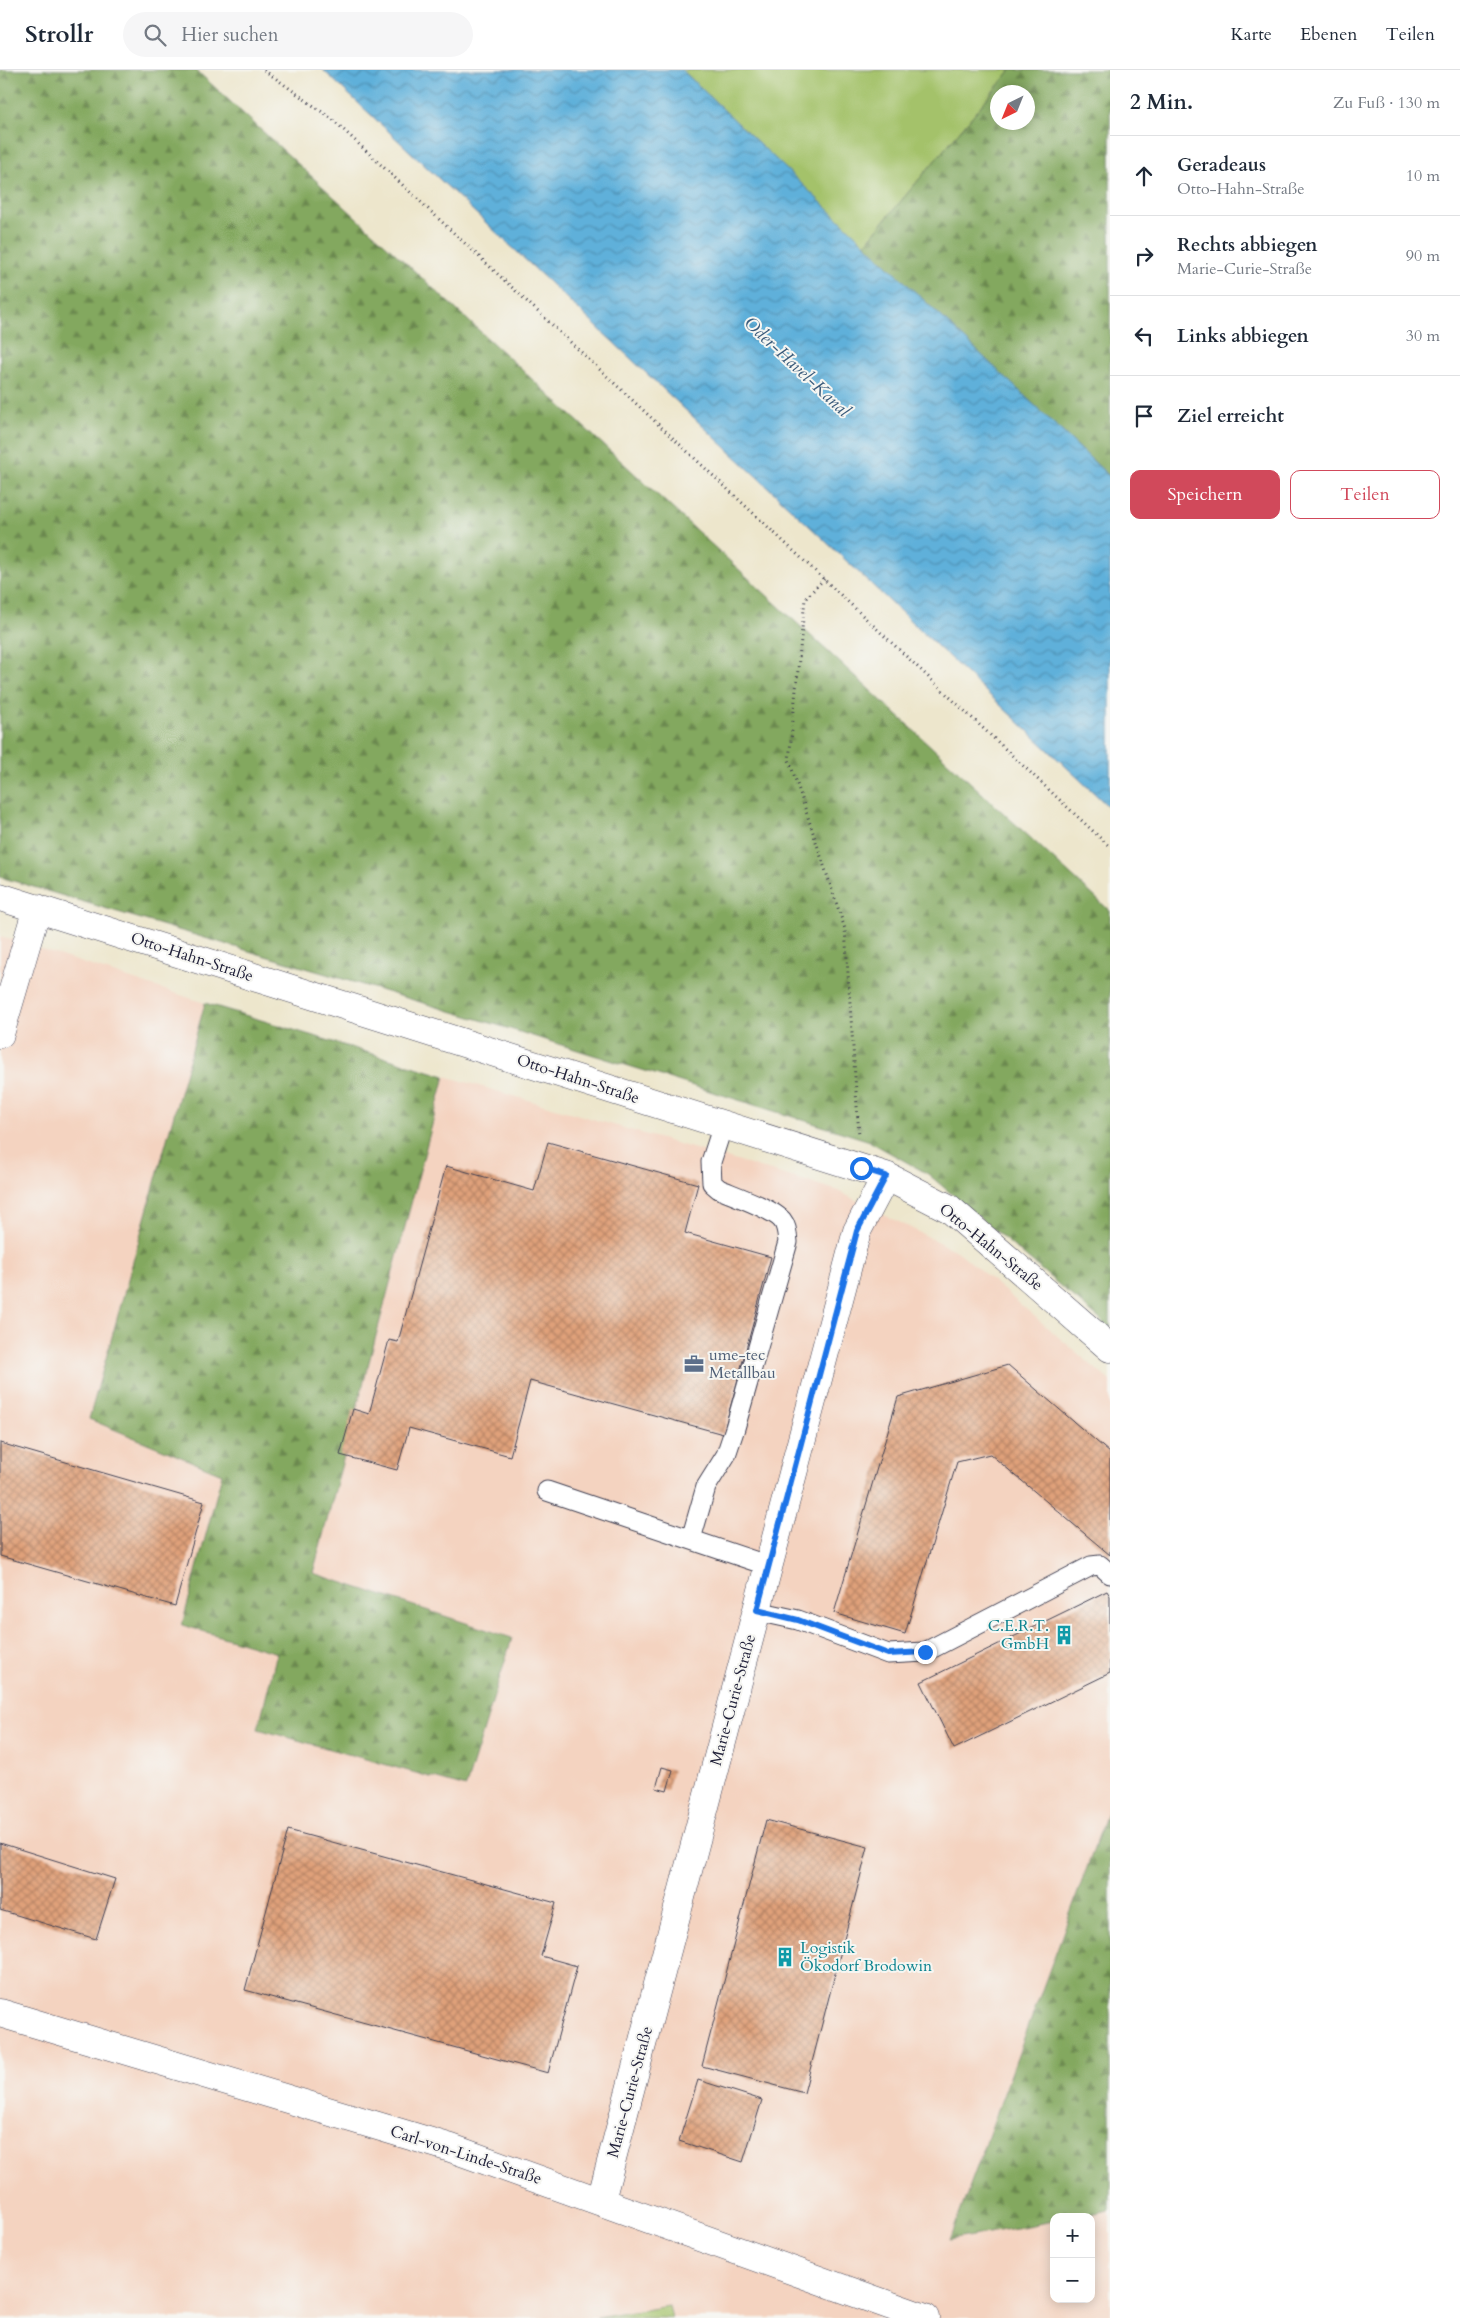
<!DOCTYPE html>
<html lang="de">
<meta charset="utf-8">
<style>
body{margin:0;font-family:Cardo,serif;background:#f6f6f7;color:#1f2937}
.controls{position:absolute;right:15px;bottom:15px;display:grid;overflow:hidden;border-radius:10px;box-shadow:0 2px 12px #0003}
.controls button{width:45px;height:45px;display:grid;place-items:center;padding:0;border:0;border-bottom:1px solid #e0e1e3;background:#fff;color:#1f2937;font:25px sans-serif}
.compass{position:absolute;left:990px;top:15px;width:45px;height:45px;border-radius:50%;background:#fff;box-shadow:0 2px 12px #0003;rotate:223deg}
.stop{position:absolute;width:15px;height:15px;margin:-11px;border:4px solid #1a73e8;border-radius:50%;background:#fff}
.stop.end{background:#1a73e8;border-color:#fff;box-shadow:0 1px 5px #0008}
.list{margin:0;padding:0;list-style:none}
h2{display:flex;justify-content:space-between;align-items:center;height:65px;margin:0;padding:0 20px;font-size:21px}
h2 small{font-size:16px;font-weight:400;color:#747a83}
.list li{display:grid;grid-template-columns:32px 1fr auto;gap:15px;align-items:center;box-sizing:border-box;height:80px;padding:0 20px;border-top:1px solid #e0e1e3}
.list b{display:block;font-size:19px;white-space:nowrap}
.list p{margin:0;font-size:16px;white-space:nowrap;color:#747a83}
.list em{font-size:16px;font-style:normal;color:#747a83}
.actions{display:flex;gap:10px;padding:15px 20px}
.actions a{flex:1;padding:11px 0;border:1px solid #d1495b;border-radius:10px;text-align:center;font-size:18px;color:#d1495b}
.actions .main{background:#d1495b;color:#fff}
.icon{flex:none;width:28px;height:28px;fill:none;stroke:currentColor;stroke-width:2;stroke-linecap:round;stroke-linejoin:round}
.map{position:relative;flex:none;width:1110px;height:2248px;overflow:hidden}
header{display:flex;align-items:center;gap:30px;box-sizing:border-box;height:70px;padding:0 25px;background:#fff;border-bottom:1px solid #e0e1e3}
header strong{font-size:24px}
nav{display:flex;gap:28px;margin-inline-start:auto;font-size:18px}
.search{width:350px;height:45px;background:#f6f6f7;display:flex;align-items:center;gap:12px;box-sizing:border-box;padding:0 18px;border-radius:28px;color:#747a83;font-size:19px}
main{display:flex}
aside{flex:1;background:#fff}
.map>svg:first-child{display:block}
.built{fill:#f4d3c0}
.grass{fill:#a4c26a;stroke:#637252}
.forest{fill:url(#forest-firs);stroke:#52654c;fill-rule:evenodd}
.water{fill:url(#water-waves);stroke:#40698a}
.building{fill:url(#building-cross-hatch)}
.lines{fill:none;stroke-linecap:round;stroke-linejoin:round}
.service-casing{stroke:#403f51;stroke-width:21}
.minor-casing{stroke:#403f51;stroke-width:29}
.path{stroke:#403f51;stroke-width:3;stroke-dasharray:1 4;stroke-linecap:butt}
.service{stroke:#fff;stroke-width:19}
.minor{stroke:#fff;stroke-width:28}
.route{stroke:#1a73e8;stroke-width:6}
.labels{text-anchor:middle;dominant-baseline:central;stroke-width:4;stroke-linejoin:round;paint-order:stroke}
.street-label{font-size:16px;fill:#22223b;stroke:#f6f6f2}
.service-label{font-size:16px;fill:#4e5e75;stroke:#f6f6f2;text-anchor:start}
.culture-label{font-size:16px;fill:#0d838f;stroke:#f6f6f2;text-anchor:end}
.water-label{font-size:18px;font-style:italic;fill:#3a5b7b;stroke:#f6f6f2}
</style>
<header>
<strong>Strollr</strong>
<div class="search"><svg class="icon" aria-label="search" viewBox="0 0 24 24"><circle cx="10" cy="10" r="6"/><path d="M15 15l6 6"/></svg>Hier suchen</div>
<nav><a>Karte</a><a>Ebenen</a><a>Teilen</a></nav>
</header>
<main>
<div class="map">
<svg width="1110" height="2248" viewBox="0 0 1110 2248">
<defs>
<pattern id="forest-firs" width="22" height="20" patternUnits="userSpaceOnUse" patternTransform="scale(1.25)"><rect width="22" height="20" fill="#83a85e"/><path d="M5 1l3.5 6h-7zM16 11l3.5 6h-7z" fill="#6b884f"/></pattern>
<pattern id="water-waves" width="16" height="10" patternUnits="userSpaceOnUse" patternTransform="scale(1.25)"><rect width="16" height="10" fill="#5fb0da"/><path d="M0 5q4-4 8 0t8 0" fill="none" stroke="#4e8fb2"/></pattern>
<pattern id="building-cross-hatch" width="8" height="8" patternUnits="userSpaceOnUse" patternTransform="scale(1.25)"><rect width="8" height="8" fill="#e0a17a"/><path d="M0 0l8 8M0 8l8-8" fill="none" stroke="#b58365"/></pattern>
</defs>
<rect width="100%" height="100%" fill="#f6f6f2"/>
<filter id="ink" filterUnits="userSpaceOnUse"><feTurbulence type="fractalNoise" baseFrequency=".02" numOctaves="2"/><feDisplacementMap in="SourceGraphic" scale="10" xChannelSelector="R" yChannelSelector="G"/><feConvolveMatrix kernelMatrix="1 2 1 2 8 2 1 2 1" color-interpolation-filters="sRGB"/></filter>
<filter id="wash" filterUnits="userSpaceOnUse"><feTurbulence type="fractalNoise" baseFrequency=".0096" numOctaves="4" result="noise"/><feDisplacementMap in="SourceGraphic" scale="20" xChannelSelector="R" yChannelSelector="G"/><feGaussianBlur stdDeviation="1.12" result="paint"/><feColorMatrix in="noise" values="0 0 0 0 0 0 0 0 0 0 0 0 0 0 0 0 0 1.4 0 .05"/><feComposite in="paint" operator="in"/></filter>
<g filter="url(#wash)">
<rect width="100%" height="100%" fill="#ede6cc"/>
<!-- built -->
<path class="built" d="M0 866 205 933 89 1349 222 1404 183 1554 277 1583 258 1658 466 1717 512 1568 313 1503 445 1006 836 1120 960 1183 1110 1311V1735L951 2170 1054 2151V2229H1091V2147H1076L1110 2140V2248H672L669 2236 596 2248H0Z"/>
<!-- grass -->
<path class="grass" d="M682 0H1011L864 175Z
M669 2236 672 2248H596Z"/>
<!-- forest -->
<path class="forest" d="M0 0H196L1110 841V1258L928 1104 867 1070 494 954 0 807Z
M1011 0H1110V407L864 175ZM998 22H1028V52H998Z
M205 933 445 1006 313 1503 512 1568 466 1717 258 1659 277 1583 182 1555 222 1404 89 1349Z
M1110 1735V2140L1076 2147H1054V2151L950 2170Z"/>
<!-- water -->
<path class="water" d="M323 0H682L1110 407V738Z"/>
<g id="blocks">
<!-- building -->
<path class="building" d="M548 1072 698 1114 685 1163 771 1187 723 1364 530 1311 510 1386 409 1358 397 1400 340 1385 353 1339 369 1344 389 1270 398 1272 446 1096 534 1121Z
M1008 1295 1110 1383V1485L990 1384 957 1392 905 1564 834 1543 898 1327Z
M0 1373 204 1432 175 1536 0 1486Z
M1107 1521 1110 1526V1603L954 1679 921 1612Z
M662 1697 673 1700 667 1721 656 1718Z
M766 1750 868 1777 804 2023 702 1996Z
M288 1760 556 1833 541 1886 577 1896 548 2003 245 1920Z
M0 1773 115 1809 96 1869 0 1840Z
M698 2010 762 2030 743 2092 679 2071Z"/>
</g>
</g>
<g filter="url(#ink)">
<use href="#blocks" fill-opacity="0" stroke="#403f51" stroke-width="1"/>
<g class="lines">
<defs>
<path id="service" d="M547 1421 769 1496
M691 1469 706 1417 726 1385 735 1358 788 1172C787 1164 787 1156 782 1150 773 1139 733 1125 719 1119L712 1113 711 1092 723 1055
M757 1541 798 1550 888 1584 925 1582 1091 1496 1100 1495 1110 1504"/>
<path id="minor" d="M0 827 886 1106 950 1139 1110 1278
M0 964 37 838
M0 1943 451 2078 925 2248
M601 2130 857 1161 886 1106"/>
</defs>
<!-- service casing -->
<use href="#service" class="service-casing"/>
<!-- minor casing -->
<use href="#minor" class="minor-casing"/>
<!-- path -->
<path class="path" d="M264 0 332 49 1110 777
M824 509 805 529 789 690 845 859 859 1066"/>
<!-- service -->
<use href="#service" class="service"/>
<!-- minor -->
<use href="#minor" class="minor"/>
</g>
</g>
<g class="lines" filter="url(#ink)">
<!-- route -->
<path class="route" d="M861 1098 886 1106 857 1161 757 1540 798 1550 888 1584 925 1582"/>
</g>
<!-- icons -->
<defs>
<symbol id="office-bare" viewBox="-9 -9 18 18"><path d="M-6-3h4V-5.5h4V-3h4V5H-6ZM-1-4.5V-3h2v-1.5ZM-6 0V1H6V0Z" fill="#5c6f8a" stroke="#f6f6f2" stroke-width="2.5" paint-order="stroke"/></symbol>
<symbol id="building-bare" viewBox="-9 -9 18 18"><path d="M-4-6H4V6H1V3H-1V6H-4ZM-2.5-4.3h1.7v1.8h-1.7ZM.8-4.3h1.7v1.8H.8ZM-2.5-1h1.7V.8h-1.7ZM.8-1h1.7V.8H.8Z" fill="#0f9aa8" stroke="#f6f6f2" stroke-width="2.5" paint-order="stroke"/></symbol>
</defs>
<g fill-rule="evenodd">
<use href="#office-bare" x="680" y="1280" width="28" height="28"/>
<use href="#building-bare" x="1050" y="1551" width="28" height="28"/>
<use href="#building-bare" x="771" y="1873" width="28" height="28"/>
</g>
<g class="labels">
<!-- street labels -->
<g class="street-label">
<text transform="translate(192 887) rotate(18)">Otto-Hahn-Straße</text>
<text transform="translate(578 1009) rotate(18)">Otto-Hahn-Straße</text>
<text transform="translate(991 1177) rotate(39)">Otto-Hahn-Straße</text>
<text transform="translate(733 1630) rotate(-75)">Marie-Curie-Straße</text>
<text transform="translate(630 2022) rotate(-75)">Marie-Curie-Straße</text>
<text transform="translate(466 2085) rotate(18)">Carl-von-Linde-Straße</text>
</g>
<!-- service labels -->
<g class="service-label">
<text x="709" y="1285">ume-tec<tspan x="709" dy="18">Metallbau</tspan></text>
</g>
<!-- culture labels -->
<g class="culture-label">
<text x="1049" y="1556">C.E.R.T.<tspan x="1049" dy="18">GmbH</tspan></text>
<text x="800" y="1878" text-anchor="start">Logistik<tspan x="800" dy="18">Ökodorf Brodowin</tspan></text>
</g>
<!-- water labels -->
<g class="water-label">
<text transform="translate(797 297) rotate(43)">Oder-Havel-Kanal</text>
</g>
</g>
</svg>
<div class="controls">
<button>+</button>
<button>−</button>
</div>
<svg class="compass" viewBox="-18 -18 36 36"><path d="M0-13l5 13h-10z" fill="#e53935"/><path d="M0 13l5-13h-10z" fill="#747a83"/></svg>
<div class="stop" style="left:861px;top:1098px"></div>
<div class="stop end" style="left:925px;top:1582px"></div>
</div>
<aside>
<h2>2 Min.<small>Zu Fuß · 130 m</small></h2>
<ul class="list">
<li><svg class="icon" aria-label="ahead" viewBox="0 0 24 24"><path d="M12 20V5M6 11l6-6 6 6"/></svg><div><b>Geradeaus</b><p>Otto-Hahn-Straße</p></div><em>10 m</em></li>
<li><svg class="icon" aria-label="right" viewBox="0 0 24 24"><path d="M7 20v-9h11M14 6l5 5-5 5"/></svg><div><b>Rechts abbiegen</b><p>Marie-Curie-Straße</p></div><em>90 m</em></li>
<li><svg class="icon" aria-label="left" viewBox="0 0 24 24"><path d="M17 20v-9H6M10 6l-5 5 5 5"/></svg><div><b>Links abbiegen</b></div><em>30 m</em></li>
<li><svg class="icon" aria-label="arrive" viewBox="0 0 24 24"><path d="M6 21V4h12l-3 4 3 4H6"/></svg><div><b>Ziel erreicht</b></div></li>
</ul>
<div class="actions"><a class="main">Speichern</a><a>Teilen</a></div>
</aside>
</main>
